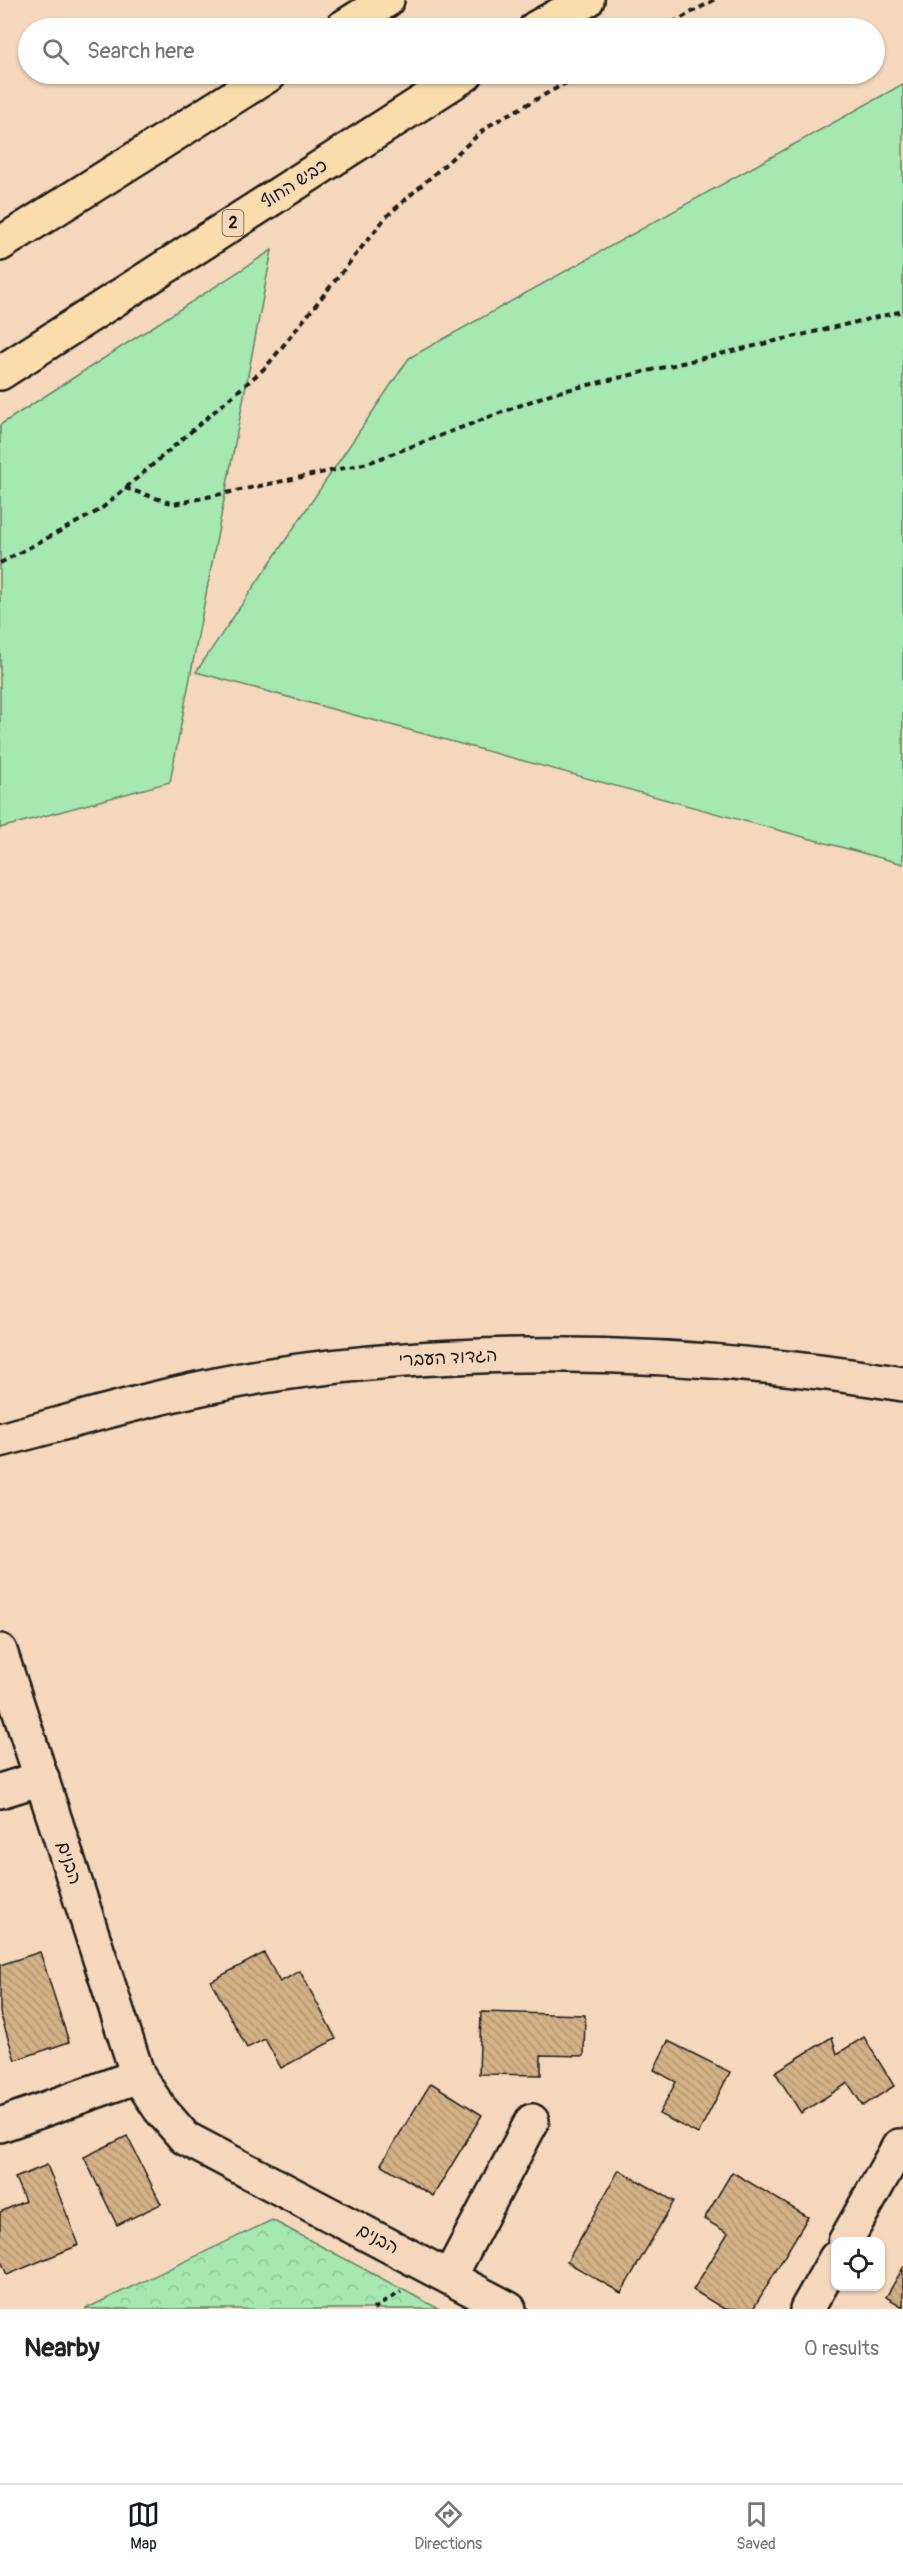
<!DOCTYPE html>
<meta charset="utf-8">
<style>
body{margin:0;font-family:Pangolin,"Playpen Sans Hebrew",sans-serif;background:#f2f2f2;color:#222}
.controls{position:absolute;right:18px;bottom:18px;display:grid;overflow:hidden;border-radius:12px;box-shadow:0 2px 4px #0004}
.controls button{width:54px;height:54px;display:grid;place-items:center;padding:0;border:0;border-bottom:2px solid #e0e0e0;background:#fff;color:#222;font:30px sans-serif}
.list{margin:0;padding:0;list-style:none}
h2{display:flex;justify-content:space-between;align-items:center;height:78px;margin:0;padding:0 24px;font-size:26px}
h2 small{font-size:20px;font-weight:400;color:#767676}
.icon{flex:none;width:33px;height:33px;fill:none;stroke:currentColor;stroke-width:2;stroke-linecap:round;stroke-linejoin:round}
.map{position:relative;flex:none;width:903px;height:2309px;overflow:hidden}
.search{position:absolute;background:#fff;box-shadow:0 2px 4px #0004;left:18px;right:18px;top:18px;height:66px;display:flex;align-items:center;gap:15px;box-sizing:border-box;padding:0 21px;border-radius:33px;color:#767676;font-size:22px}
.sheet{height:174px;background:#fff}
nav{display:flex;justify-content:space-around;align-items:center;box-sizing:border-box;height:84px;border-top:2px solid #e0e0e0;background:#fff;font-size:16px;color:#767676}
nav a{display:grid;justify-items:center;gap:3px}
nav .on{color:#111827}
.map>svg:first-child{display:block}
.green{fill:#a6e8b2;stroke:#618267;stroke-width:1.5}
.forest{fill:url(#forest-crowns);stroke:#618267;stroke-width:1.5}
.building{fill:url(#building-back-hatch);stroke:#1c1c1c;stroke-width:1.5}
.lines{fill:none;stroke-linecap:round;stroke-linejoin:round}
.street-casing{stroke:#1c1c1c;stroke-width:38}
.highway-casing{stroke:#1c1c1c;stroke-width:38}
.path{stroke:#1c1c1c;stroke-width:4;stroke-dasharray:6 4.5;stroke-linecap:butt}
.street{stroke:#f5d8bb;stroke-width:33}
.highway{stroke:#faddab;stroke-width:33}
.labels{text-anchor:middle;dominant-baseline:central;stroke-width:4.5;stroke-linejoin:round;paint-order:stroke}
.shield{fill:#f5d8bb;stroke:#5d544c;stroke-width:1.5}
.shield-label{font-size:16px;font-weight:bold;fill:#1c1c1c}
.street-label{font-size:18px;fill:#1c1c1c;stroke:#f5d8bb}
</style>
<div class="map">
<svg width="903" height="2309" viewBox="0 0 903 2309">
<defs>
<pattern id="forest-crowns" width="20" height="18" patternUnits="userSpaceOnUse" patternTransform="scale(1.5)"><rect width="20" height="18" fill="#a6e8b2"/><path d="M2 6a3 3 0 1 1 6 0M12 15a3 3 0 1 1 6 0" fill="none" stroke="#8ec698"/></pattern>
<pattern id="building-back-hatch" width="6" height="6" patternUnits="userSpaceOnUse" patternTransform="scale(1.5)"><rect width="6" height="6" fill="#d4b186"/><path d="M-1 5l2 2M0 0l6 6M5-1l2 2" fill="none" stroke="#b59873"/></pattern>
</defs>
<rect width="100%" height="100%" fill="#f5d8bb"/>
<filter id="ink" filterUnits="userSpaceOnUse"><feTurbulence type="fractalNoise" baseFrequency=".0167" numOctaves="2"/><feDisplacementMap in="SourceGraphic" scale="12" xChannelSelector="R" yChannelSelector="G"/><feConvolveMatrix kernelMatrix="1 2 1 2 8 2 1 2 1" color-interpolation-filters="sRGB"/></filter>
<g filter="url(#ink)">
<!-- green -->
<path class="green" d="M903 84V864L196 672 409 358Z
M272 250 170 782 0 828V425Z"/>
<!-- forest -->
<path class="forest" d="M272 2220 439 2309H85Z"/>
<!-- building -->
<path class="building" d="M40 1952 69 2042 15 2060 0 2013V1965Z
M264 1953 280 1982 300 1971 336 2039 281 2068 265 2039 247 2048 211 1981Z
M481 2012 585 2015 584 2056 541 2055V2075L479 2074Z
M832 2037 837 2054 864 2037 894 2086 863 2106 848 2083 801 2113 775 2072Z
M668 2041 730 2072 698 2134 659 2114 676 2082 654 2070Z
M431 2083 482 2115 433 2196 381 2164Z
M127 2136 161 2204 117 2225 84 2157Z
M47 2165 79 2245 7 2275 0 2258V2212L25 2201 15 2178Z
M619 2170 674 2201 621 2293 567 2262Z
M732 2172 808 2217 753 2309H724L693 2290 728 2233 704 2219Z
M903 2268V2307L886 2297Z"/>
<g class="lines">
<defs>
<path id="street" d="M0 1440C91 1416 183 1388 277 1374 484 1344 697 1351 903 1384
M0 1651 138 2076 160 2109 185 2138 509 2309
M0 1791 42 1778
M0 2125 138 2076
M845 2242 899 2146
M450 2276 532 2121
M807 2309 836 2258"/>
<path id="highway" d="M342 28 387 0
M536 28 587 0
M0 244 270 74
M0 373 466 74"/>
</defs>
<!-- street casing -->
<use href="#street" class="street-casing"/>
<!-- highway casing -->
<use href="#highway" class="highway-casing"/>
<!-- path -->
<path class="path" d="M663 28 714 0
M125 488 174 504 368 463 550 394 903 311
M0 563 100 510 266 367 386 217 488 126 582 74
M373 2309 401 2292"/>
<!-- street -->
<use href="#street" class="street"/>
<!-- highway -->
<use href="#highway" class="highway"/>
</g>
</g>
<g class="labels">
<!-- shield labels -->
<rect class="shield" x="222.5" y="210" width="21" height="26" rx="4.5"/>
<g class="shield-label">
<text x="233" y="223">2</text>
</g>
<!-- street labels -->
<g class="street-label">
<text transform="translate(294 184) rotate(-33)">כביש החוף</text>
<text transform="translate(448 1358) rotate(-3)">הגדוד העברי</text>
<text transform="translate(69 1863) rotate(72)">הבנים</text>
<text transform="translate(378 2239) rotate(28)">הבנים</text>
</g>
</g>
</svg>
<div class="controls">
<button><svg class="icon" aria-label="locate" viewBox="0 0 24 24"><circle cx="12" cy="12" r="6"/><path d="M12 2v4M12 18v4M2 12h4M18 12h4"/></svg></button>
</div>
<div class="search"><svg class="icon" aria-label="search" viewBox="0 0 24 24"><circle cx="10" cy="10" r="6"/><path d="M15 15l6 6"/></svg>Search here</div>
</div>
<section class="sheet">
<h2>Nearby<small>0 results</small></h2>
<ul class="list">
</ul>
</section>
<nav>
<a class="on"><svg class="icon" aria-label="map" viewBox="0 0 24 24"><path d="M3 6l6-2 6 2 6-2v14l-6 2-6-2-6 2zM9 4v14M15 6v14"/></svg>Map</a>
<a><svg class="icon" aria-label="directions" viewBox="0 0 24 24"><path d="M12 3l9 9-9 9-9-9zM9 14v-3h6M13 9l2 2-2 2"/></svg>Directions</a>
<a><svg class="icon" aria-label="saved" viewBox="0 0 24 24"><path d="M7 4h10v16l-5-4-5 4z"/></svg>Saved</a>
</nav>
